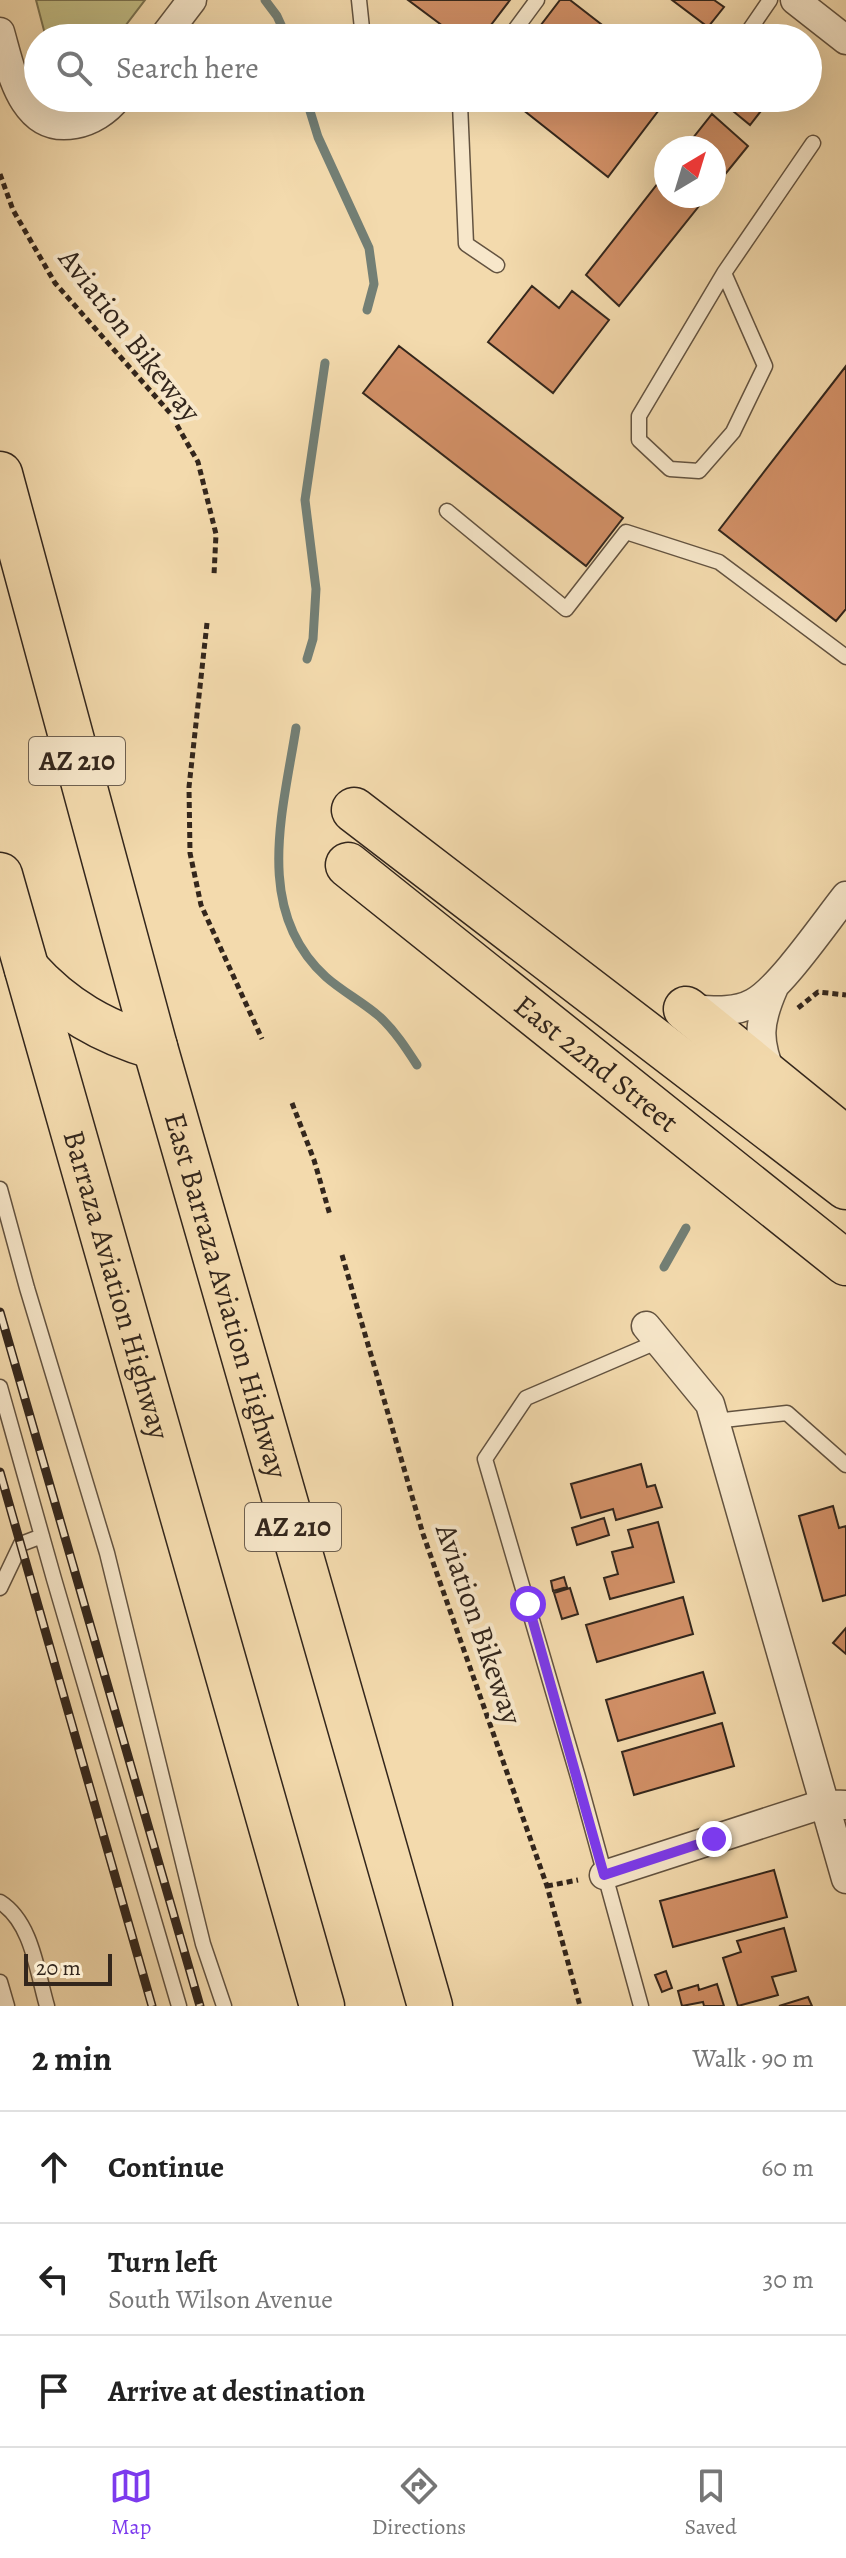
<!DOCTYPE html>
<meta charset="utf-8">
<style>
body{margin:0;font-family:Alegreya,serif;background:#f6f6f6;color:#222}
.compass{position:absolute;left:654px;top:136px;width:72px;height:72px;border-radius:50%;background:#fff;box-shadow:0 8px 32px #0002;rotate:38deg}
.scale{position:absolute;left:24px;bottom:20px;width:88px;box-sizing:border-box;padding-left:8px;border:4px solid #33261c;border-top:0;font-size:22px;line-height:28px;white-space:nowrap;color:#33261c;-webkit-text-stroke:6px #f7e7ca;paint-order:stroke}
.stop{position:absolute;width:24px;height:24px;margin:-18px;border:6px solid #7c3aed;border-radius:50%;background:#fff}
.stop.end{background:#7c3aed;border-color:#fff;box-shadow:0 2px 8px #0008}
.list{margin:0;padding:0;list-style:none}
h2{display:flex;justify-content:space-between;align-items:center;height:104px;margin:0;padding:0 32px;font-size:34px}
h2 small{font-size:26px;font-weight:400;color:#767676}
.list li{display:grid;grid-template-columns:52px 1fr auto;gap:24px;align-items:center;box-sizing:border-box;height:112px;padding:0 32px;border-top:2px solid #e0e0e0}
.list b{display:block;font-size:30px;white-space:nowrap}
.list p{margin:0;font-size:26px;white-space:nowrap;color:#767676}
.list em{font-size:26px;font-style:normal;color:#767676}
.icon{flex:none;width:44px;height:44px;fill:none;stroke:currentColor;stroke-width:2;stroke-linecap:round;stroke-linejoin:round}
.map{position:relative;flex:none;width:846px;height:2006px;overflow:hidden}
.search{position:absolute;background:#fff;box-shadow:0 8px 32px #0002;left:24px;right:24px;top:24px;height:88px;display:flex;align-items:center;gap:20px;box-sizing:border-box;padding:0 28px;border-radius:44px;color:#767676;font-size:30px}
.sheet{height:440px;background:#fff}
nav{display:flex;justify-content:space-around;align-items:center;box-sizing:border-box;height:112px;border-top:2px solid #e0e0e0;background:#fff;font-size:22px;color:#767676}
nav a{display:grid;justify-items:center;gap:4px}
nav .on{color:#7c3aed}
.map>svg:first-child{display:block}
.green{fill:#c2bd85;stroke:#7a7250;stroke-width:2}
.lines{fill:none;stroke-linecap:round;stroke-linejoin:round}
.stream{stroke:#737f75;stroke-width:9}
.building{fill:#d29067;stroke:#33261c;stroke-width:2}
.service-casing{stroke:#635340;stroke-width:17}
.minor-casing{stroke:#635340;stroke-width:31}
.primary-casing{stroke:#33261c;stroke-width:47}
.path{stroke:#33261c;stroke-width:5;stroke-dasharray:6 4;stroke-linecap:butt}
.service{stroke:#f7e7ca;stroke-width:14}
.minor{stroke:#f7e7ca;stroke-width:28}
.primary{stroke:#f3daad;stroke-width:44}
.rail-casing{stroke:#33261c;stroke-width:9}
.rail{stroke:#f7e7ca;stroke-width:6;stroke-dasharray:18;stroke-linecap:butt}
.route{stroke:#7c3aed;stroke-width:10}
.labels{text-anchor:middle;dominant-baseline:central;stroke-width:8;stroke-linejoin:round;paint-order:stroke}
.shield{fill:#f7e7ca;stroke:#6e6050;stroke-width:2}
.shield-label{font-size:28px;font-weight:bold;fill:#33261c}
.street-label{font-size:30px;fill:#33261c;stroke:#f7e7ca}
</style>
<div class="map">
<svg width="846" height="2006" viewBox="0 0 846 2006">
<rect width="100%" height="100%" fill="#f3daad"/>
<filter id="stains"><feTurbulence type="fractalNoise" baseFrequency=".0025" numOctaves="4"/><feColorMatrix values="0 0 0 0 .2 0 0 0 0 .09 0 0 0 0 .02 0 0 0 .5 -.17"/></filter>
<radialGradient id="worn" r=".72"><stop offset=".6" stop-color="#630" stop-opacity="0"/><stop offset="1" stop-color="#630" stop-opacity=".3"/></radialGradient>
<!-- green -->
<path class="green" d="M36 0H145L116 38H46Z"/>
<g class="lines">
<!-- stream -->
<path class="stream" d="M265 0 277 16 287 38
M306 98 318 137 369 248 374 284 367 310
M307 659 313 639 316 589 305 500 325 363
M296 728C283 811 253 911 326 977 343 992 363 1002 380 1017 395 1031 406 1048 417 1065
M664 1267 686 1228"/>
</g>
<!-- building -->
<path class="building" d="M408 0H510L481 38H459Z
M560 0H570L619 38H531Z
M672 0H714L724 7 708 27Z
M508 98H668L608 177Z
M724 98H771L750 125 722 102Z
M712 114 748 146 714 188V148H685Z
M666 173V196H707L619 306 586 275Z
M532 286 559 308 572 291 609 320 553 393 488 342Z
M399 346 623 518 586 566 363 393Z
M846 366V609L836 621 719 530Z
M641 1464 647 1487 655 1485 662 1507 616 1520 613 1509 581 1518 571 1484Z
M833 1506 839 1528 846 1526V1595L823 1601 799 1516Z
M604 1518 609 1535 577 1545 572 1528Z
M658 1522 674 1582 610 1599 604 1578 618 1574 612 1552 633 1547 628 1530Z
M564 1577 567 1587 553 1591 551 1581Z
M570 1588 578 1614 562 1619 554 1593Z
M683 1597 693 1634 597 1662 586 1625Z
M846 1628V1654L833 1643Z
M703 1672 715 1713 618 1741 606 1700Z
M722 1723 734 1766 634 1795 622 1752Z
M774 1870 787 1917 673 1947 660 1901Z
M784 1928 796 1971 772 1977 778 1995 738 2006 723 1958 741 1952 737 1941Z
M666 1971 672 1988 662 1992 655 1975Z
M717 1984 724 2006H704L703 2002 682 2006 678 1991 698 1985 699 1990Z
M808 1997 812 2006H779Z"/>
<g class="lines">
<defs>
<path id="service" d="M359 0 363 38
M509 38 537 0
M744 38 770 0
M465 98 460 104 466 244 497 265
M724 273 639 416V440L670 469 699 471 733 432 765 366 724 273 813 143
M447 511 566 609 626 532 719 562 846 657
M0 1189 27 1288 107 1553 203 1944 224 2006
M0 1387 54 1579 179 2006
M715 1421 787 1413 846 1465
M0 1588 21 1544 42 1536
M0 1902C32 1922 37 1972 47 2006
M0 1982 7 2006
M641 2006 578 1777 485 1459 526 1398 659 1341"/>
<path id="minor" d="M795 0 846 40
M0 32C11 70 22 134 75 124 91 121 107 111 117 98
M163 38 192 0
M686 1009C708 1010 733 1014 753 1003 779 990 826 921 846 896
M772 1076C757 1041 758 1023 774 987
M646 1326 710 1404 846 1879
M604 1875 823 1804 846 1805"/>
<g id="primary">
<path id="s1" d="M0 474 155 1047 430 2006"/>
<path d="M354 810 846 1187"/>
<path id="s2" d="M348 865 846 1263"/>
<path id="s3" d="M0 875 322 2006"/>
<path d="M27 969C63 1009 103 1032 155 1047"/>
<path d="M686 1009 846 1139"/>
</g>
</defs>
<!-- service casing -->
<use href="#service" class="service-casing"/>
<!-- minor casing -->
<use href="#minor" class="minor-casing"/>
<!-- primary casing -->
<use href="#primary" class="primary-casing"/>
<!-- path -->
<path class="path" d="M0 174 13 210 55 283 170 413 198 462 216 534 214 575
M207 623 189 787 190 853 201 905 262 1039
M798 1008 818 992 846 995
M292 1103 314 1160 330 1215
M342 1255 423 1534 547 1886 580 2006
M547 1886 578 1880"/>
<!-- service -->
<use href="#service" class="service"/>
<!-- minor -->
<use href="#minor" class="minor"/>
<!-- primary -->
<use href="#primary" class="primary"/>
<defs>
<path id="rail" d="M0 1312 200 2006
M0 1472 152 2006"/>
</defs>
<!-- rail casing -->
<use href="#rail" class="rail-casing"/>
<!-- rail -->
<use href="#rail" class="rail"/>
</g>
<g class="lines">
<!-- route -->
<path class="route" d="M528 1604 604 1875 714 1839"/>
</g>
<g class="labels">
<!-- shield labels -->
<g class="shield">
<rect x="29" y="737" width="96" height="48" rx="6"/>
<rect x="245" y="1503" width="96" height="48" rx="6"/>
</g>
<g class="shield-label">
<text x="77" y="761">AZ 210</text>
<text x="293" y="1527">AZ 210</text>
</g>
<!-- street labels -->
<g class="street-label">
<text transform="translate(130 335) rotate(52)">Aviation Bikeway</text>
<text stroke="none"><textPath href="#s2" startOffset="318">East 22nd Street</textPath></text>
<text stroke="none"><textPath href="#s3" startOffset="426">Barraza Aviation Highway</textPath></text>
<text stroke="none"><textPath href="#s1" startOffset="852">East Barraza Aviation Highway</textPath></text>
<text transform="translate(479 1624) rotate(71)">Aviation Bikeway</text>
</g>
</g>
<rect width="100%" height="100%" filter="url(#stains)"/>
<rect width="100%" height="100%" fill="url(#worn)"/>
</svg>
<svg class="compass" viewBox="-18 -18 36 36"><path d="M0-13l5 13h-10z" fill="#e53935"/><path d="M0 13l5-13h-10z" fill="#767676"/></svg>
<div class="scale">20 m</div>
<div class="stop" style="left:528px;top:1604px"></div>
<div class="stop end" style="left:714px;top:1839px"></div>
<div class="search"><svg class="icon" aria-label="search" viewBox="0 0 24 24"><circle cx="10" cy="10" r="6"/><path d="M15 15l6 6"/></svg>Search here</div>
</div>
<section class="sheet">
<h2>2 min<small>Walk · 90 m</small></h2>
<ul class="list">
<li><svg class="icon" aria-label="ahead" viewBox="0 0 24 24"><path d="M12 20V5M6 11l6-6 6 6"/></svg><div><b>Continue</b></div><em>60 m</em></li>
<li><svg class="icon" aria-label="left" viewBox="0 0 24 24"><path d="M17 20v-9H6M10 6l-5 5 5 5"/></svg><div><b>Turn left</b><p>South Wilson Avenue</p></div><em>30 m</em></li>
<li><svg class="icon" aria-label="arrive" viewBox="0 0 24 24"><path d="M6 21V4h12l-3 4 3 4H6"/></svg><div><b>Arrive at destination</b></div></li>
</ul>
</section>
<nav>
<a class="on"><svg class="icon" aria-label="map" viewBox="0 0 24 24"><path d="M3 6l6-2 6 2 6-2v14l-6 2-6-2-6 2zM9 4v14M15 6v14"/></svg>Map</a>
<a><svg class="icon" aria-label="directions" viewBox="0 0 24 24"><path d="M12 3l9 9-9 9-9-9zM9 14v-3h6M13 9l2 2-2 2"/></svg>Directions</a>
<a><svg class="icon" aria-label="saved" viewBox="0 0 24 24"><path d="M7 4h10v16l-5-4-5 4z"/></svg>Saved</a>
</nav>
